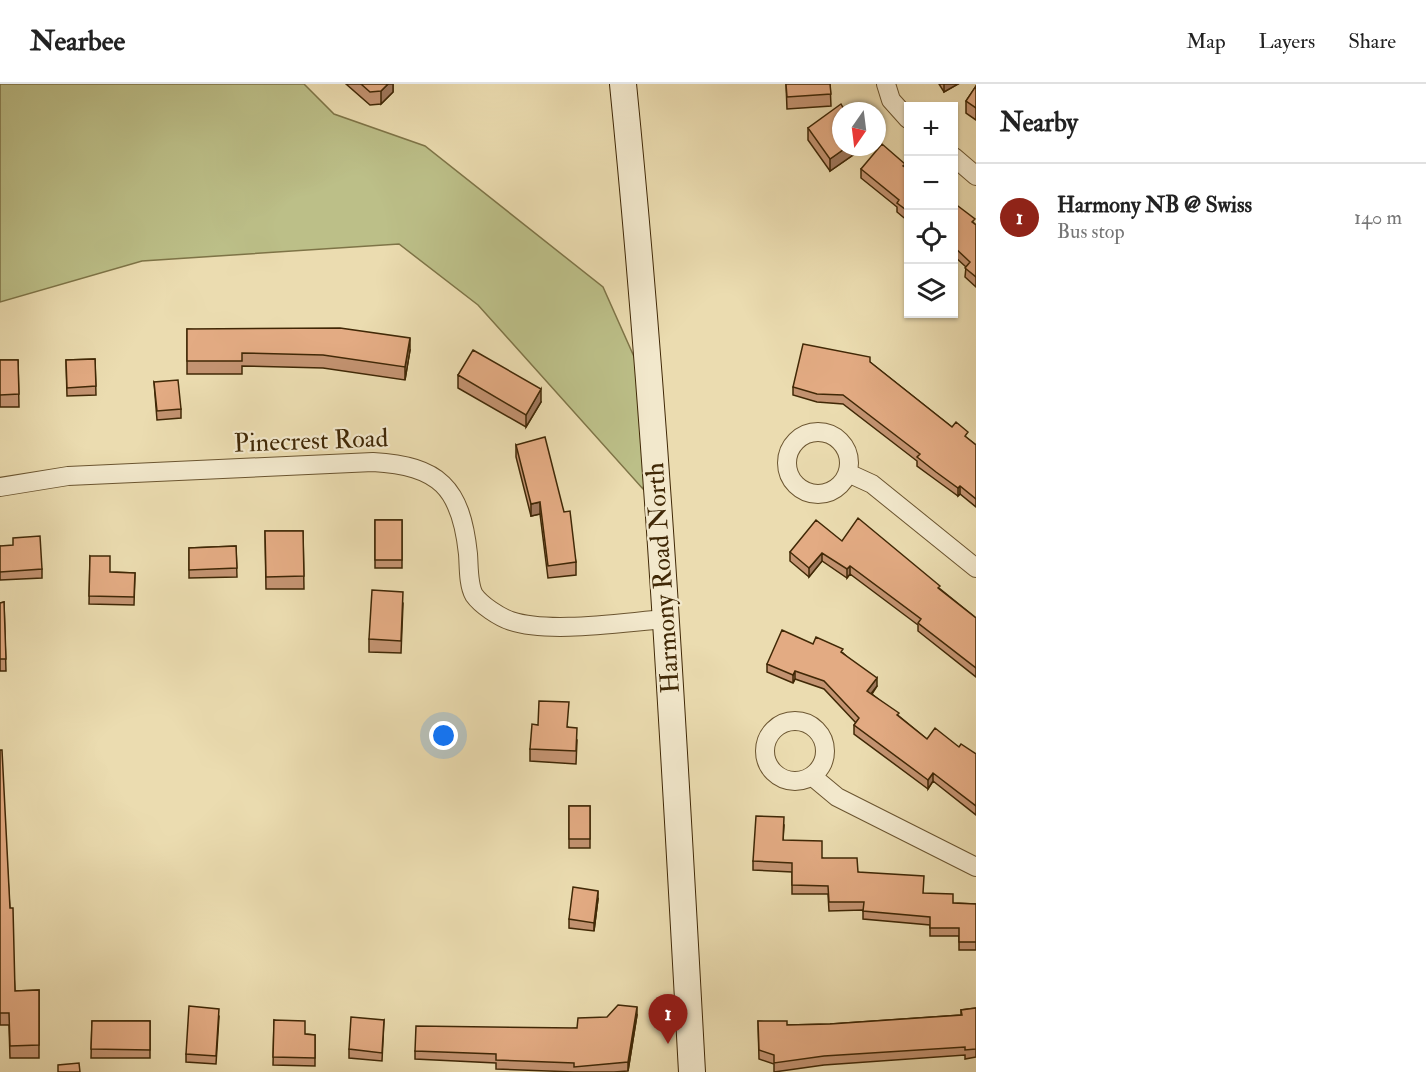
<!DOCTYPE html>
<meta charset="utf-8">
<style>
body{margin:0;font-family:"IM FELL Double Pica",serif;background:#f6f6f6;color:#222}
.controls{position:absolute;right:18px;top:18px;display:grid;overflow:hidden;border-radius:0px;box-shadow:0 2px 4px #0004}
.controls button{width:54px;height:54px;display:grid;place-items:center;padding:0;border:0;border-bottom:2px solid #e0e0e0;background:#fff;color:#222;font:30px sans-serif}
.compass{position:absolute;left:832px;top:18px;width:54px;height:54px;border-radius:50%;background:#fff;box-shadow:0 2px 4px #0004;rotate:194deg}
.you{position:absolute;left:444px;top:652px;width:21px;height:21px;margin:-15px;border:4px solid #fff;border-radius:50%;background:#1a73e8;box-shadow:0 0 0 9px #1a73e833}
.badge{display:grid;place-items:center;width:39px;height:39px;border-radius:50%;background:#8f2418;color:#fff;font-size:20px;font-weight:700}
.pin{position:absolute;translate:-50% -50px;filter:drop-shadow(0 2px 3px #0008)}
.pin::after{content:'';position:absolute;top:32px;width:21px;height:18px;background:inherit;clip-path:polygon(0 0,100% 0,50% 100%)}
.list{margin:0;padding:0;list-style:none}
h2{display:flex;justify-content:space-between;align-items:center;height:78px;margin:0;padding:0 24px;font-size:26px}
h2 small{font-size:20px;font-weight:400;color:#767676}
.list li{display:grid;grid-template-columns:39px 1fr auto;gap:18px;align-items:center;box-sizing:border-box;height:108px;padding:0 24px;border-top:2px solid #e0e0e0}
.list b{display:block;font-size:22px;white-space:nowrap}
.list p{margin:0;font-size:20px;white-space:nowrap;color:#767676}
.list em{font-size:20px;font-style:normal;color:#767676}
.icon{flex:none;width:33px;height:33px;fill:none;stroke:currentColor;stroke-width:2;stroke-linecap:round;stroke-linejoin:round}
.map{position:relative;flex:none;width:976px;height:988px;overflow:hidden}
header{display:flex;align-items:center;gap:36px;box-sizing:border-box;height:84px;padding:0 30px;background:#fff;border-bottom:2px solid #e0e0e0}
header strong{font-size:28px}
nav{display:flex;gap:33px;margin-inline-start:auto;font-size:21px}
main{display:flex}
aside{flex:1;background:#fff}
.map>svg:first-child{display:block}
.green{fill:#bcbf88;stroke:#7e7447;stroke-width:1.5}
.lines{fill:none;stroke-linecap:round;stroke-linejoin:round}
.street-casing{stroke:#6b5530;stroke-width:20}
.secondary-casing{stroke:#402806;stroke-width:28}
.street{stroke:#f2e8cc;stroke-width:18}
.secondary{stroke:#f2e8cc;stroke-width:26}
.wall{fill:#c39371;stroke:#402806;stroke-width:1.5}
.shaded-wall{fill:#9f785c;stroke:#402806;stroke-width:1.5}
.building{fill:#e3ab83;stroke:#402806;stroke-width:1.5}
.labels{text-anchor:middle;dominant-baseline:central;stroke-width:4.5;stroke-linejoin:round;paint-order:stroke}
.street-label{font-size:26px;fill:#402806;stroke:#f2e8cc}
</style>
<header>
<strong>Nearbee</strong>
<nav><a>Map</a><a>Layers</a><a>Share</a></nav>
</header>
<main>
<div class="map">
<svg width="976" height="988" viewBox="0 0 976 988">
<rect width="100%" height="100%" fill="#ebdcb0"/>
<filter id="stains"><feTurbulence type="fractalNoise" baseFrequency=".00333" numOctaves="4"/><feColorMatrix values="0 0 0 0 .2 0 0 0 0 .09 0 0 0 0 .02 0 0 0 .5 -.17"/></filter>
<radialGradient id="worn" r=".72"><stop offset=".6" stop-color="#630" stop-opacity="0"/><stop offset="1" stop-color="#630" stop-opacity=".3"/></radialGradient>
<!-- green -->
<path class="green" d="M0 0H304L334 30 425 62 603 203 660 331 643 405 478 221 399 160 142 177 0 218Z"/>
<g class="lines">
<defs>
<path id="street" d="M886 0 891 16 908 35
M954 73 976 92
M787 379a31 31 0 1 1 62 0a31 31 0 1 1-62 0Z
M848 389 872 400 976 484
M0 403 68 392 373 378C439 382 461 403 468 470 469 482 468 500 474 511 481 521 499 533 511 537 550 550 624 538 667 535
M765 667a30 30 0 1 1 60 0a30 30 0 1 1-60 0Z
M813 693 837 713 976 783"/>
<path id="secondary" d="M623 0C656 329 674 658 692 988"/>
</defs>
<!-- street casing -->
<use href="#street" class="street-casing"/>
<!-- secondary casing -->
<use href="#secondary" class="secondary-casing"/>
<!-- street -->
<use href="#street" class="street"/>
<!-- secondary -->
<use href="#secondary" class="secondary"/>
</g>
<!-- wall -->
<path class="wall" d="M346 0H393V8L381 20 370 21Z
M786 0H830L831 22 787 25Z
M939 0H958L944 8Z
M976 2V36L966 29V17Z
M808 44 863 63V64L830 87 808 56Z
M905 83 909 86V138L897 128V123L861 94V85Z
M954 119 976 141V203L965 193 966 183 954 172Z
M187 245 410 266 405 296 323 284 242 282V290H187Z
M95 275 96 311 67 312 66 276Z
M0 276H18L19 323H0Z
M870 278 952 343 976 361V423L960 410 958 412 936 396 917 382V377L843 320 817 318 793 311V303Z
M458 291 541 318 526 343 458 304Z
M154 298 181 325V334L157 336Z
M516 361 564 428 576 478V491L548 494 540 430 531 432 516 373Z
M375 436H402V484H375Z
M265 447H303L304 505H266Z
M842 457 940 505 976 534V593L918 547V541L850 490 847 494 822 477 809 493 790 477V468Z
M0 462 42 485V494L0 496Z
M236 462 237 493 189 494V464Z
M90 472 110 488 135 489 134 521 89 520Z
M4 518 6 587H0V519Z
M403 520 401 569 369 568V555Z
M813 560 843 569 877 602 872 610 927 655 959 663 976 670V731L933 697 928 705 854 650V641L856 639 824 605 795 595 793 599 767 588V580Z
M568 643 577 656 576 680 530 677V665Z
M0 666 15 907 39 906V974H10L9 941H0Z
M569 722H590V764H569Z
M784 742 783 756 822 774 858 788 953 819 976 820V866H959V852H930V841L863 835V826L829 827 828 810H792V788L753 786V777Z
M598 815 594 847 569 844V835Z
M976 924V973L965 975V971L824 981 774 988V980L759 975 758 937 787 941 830 940 961 931V926Z
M637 931 628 987 614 988H574L496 985V979L415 975V967L577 944Z
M219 933 216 980 186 978V970Z
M274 936 305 950 315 951V982L273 981Z
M384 936 382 977 349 974V965Z
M92 937H150V974H91Z"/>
<!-- shaded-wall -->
<path class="shaded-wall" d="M388 0H393V8L381 20V7Z
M944 0H958L944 8Z
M847 63H863V64L830 87V75Z
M410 254V266L405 296V283Z
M541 305V318L526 343V331Z
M960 402V410L958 412V404Z
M540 418V430L531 432V420Z
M822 469V477L809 493V484Z
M850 482V490L847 494V485Z
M795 587V595L793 599V591Z
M877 594V602L867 615V607Z
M933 689V697L928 705V696Z
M598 807V815L594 847V839Z
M637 923V931L628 987V978Z"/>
<!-- building -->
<path class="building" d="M361 0H388L381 7 370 8Z
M786 0H830L831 10 787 13Z
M976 2V24L966 17Z
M841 20 845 27H841V63H847L830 75 808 44Z
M882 60 905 80 903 82 909 86V128L897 119 899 116 861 85Z
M954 119 975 135 972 138 976 141V193L965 184 970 178 954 163Z
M340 244 410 254 405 283 323 271 242 269V277H187V245Z
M803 260 870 273V278L952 343 956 338 968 348 965 352 976 361V415L960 402 958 404 936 388 917 373 920 370 843 311 817 310 793 303Z
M473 266 541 305 526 331 458 291Z
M95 275 96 302 67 304 66 276Z
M0 276H18L19 310 0 311Z
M178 296 181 325 157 327 154 298Z
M545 353 564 428 570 427 576 478 548 482 540 418 531 420 516 361Z
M858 434 940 502 938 504 976 534V584L918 539 921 535 850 482 847 485 822 469 809 484 790 468 816 436 842 457Z
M375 436H402V476H375Z
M265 447H303L304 492 266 493Z
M40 452 42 485 0 488V462L13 461V454Z
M236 462 237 484 189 486V464Z
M90 472H110V488L135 489 134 513 89 512Z
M372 506 403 508 401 557 369 555Z
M4 518 6 575H0V519Z
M782 546 813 560 816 553 843 565 841 568 877 594 867 607 899 629 897 631 927 655 935 644 959 663 961 660 976 670V722L933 689 928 696 854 641 859 634 824 597 795 587 793 591 767 580Z
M539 617 569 618 567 643 577 644 576 667 530 665 532 640 538 641Z
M0 666H2L10 824H13L15 907 39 906V961L10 962 9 929H0Z
M569 722H590V755H569Z
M756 732 784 733 783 756 822 757V774H857L858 788 924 792 923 809 953 810V819L976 820V858H959V844H930V833L863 827 864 818H829L828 802 792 801V779L753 777Z
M573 803 598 807 594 839 569 835Z
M618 921 637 923 628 978 574 983V979L496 976V970L415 967 416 942 577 944 578 934 607 933Z
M189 922 219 925 216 972 186 970Z
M976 924V965L965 966V963L824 972 774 979V971L759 966 758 937H787V941L830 940 962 931 961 926Z
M351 933 384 936 382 969 349 965Z
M274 936 305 937V950L315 951V974L273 973Z
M92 937H150V966L91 965Z
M79 979 80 988H58V981Z"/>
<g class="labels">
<!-- street labels -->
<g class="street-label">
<text transform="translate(311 357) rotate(-2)">Pinecrest Road</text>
<text transform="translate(663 494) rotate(-94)">Harmony Road North</text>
</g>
</g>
<rect width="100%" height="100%" filter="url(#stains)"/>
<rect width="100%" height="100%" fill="url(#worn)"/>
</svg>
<div class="controls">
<button>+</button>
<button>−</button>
<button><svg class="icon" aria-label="locate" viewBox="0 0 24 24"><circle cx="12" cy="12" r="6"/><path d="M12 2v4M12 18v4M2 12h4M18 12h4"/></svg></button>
<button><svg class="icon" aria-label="layers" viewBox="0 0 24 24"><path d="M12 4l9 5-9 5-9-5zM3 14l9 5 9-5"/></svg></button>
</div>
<svg class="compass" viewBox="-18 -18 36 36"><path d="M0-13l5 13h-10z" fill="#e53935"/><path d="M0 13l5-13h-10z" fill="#767676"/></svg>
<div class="you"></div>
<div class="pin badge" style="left:668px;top:960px">1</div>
</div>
<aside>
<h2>Nearby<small></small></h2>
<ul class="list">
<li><span class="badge">1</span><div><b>Harmony NB @ Swiss</b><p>Bus stop</p></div><em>140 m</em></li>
</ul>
</aside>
</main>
